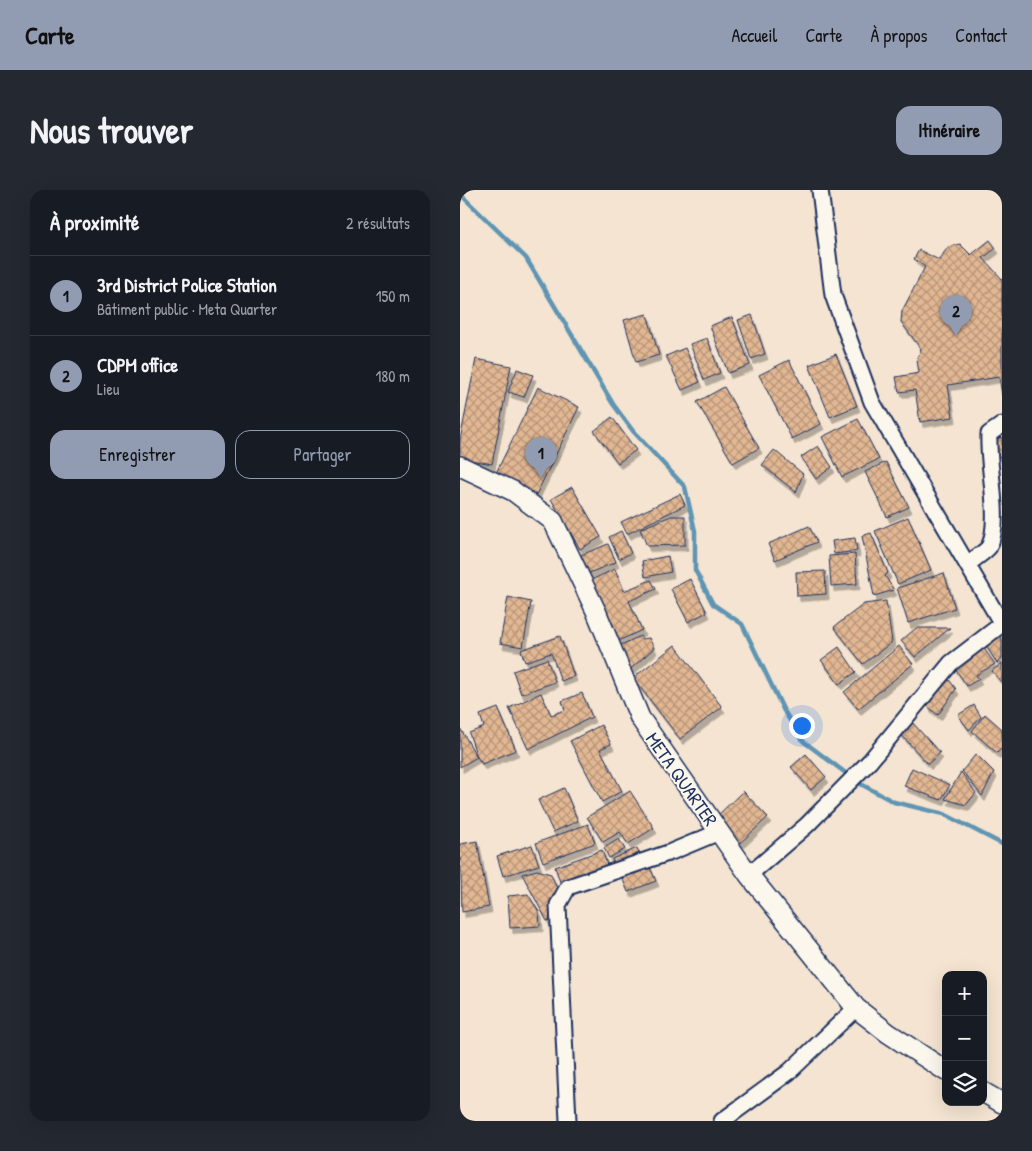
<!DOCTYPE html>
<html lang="fr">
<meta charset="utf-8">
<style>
body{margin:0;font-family:"Patrick Hand",sans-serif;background:#242831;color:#f1f3f6}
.controls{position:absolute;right:15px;bottom:15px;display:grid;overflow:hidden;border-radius:10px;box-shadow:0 5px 20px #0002}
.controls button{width:45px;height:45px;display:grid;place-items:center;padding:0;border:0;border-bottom:1px solid #363941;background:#171b24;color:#f1f3f6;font:25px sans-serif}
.you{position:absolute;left:341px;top:535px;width:18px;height:18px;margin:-12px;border:4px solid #fff;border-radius:50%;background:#1a73e8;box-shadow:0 0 0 8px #1a73e833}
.badge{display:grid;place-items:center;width:32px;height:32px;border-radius:50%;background:#919bb2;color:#111;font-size:16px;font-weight:700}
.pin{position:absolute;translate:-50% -41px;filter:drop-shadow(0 1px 2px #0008)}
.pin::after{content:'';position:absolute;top:26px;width:18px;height:15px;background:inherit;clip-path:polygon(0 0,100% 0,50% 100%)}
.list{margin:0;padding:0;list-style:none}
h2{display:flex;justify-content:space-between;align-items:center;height:65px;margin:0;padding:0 20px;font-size:21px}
h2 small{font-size:16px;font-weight:400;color:#9ea1a6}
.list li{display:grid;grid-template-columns:32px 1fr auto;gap:15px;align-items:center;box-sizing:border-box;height:80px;padding:0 20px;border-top:1px solid #363941}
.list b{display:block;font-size:19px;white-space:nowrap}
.list p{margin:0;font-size:16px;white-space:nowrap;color:#9ea1a6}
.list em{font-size:16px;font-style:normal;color:#9ea1a6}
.actions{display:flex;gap:10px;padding:15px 20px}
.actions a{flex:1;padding:11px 0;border:1px solid #919bb2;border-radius:15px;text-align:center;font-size:18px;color:#919bb2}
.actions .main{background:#919bb2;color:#111}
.icon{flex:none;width:28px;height:28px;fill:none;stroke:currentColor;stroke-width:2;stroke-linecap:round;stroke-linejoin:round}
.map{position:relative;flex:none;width:542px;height:931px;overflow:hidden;border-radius:15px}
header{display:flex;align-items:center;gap:30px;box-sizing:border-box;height:70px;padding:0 25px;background:#919bb2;color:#111}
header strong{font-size:24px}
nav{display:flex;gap:28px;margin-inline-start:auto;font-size:18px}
.intro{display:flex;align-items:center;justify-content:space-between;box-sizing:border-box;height:120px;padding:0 30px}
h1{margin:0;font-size:35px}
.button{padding:12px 22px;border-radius:15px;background:#919bb2;color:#111;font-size:18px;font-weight:700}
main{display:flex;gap:30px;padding:0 30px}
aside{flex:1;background:#171b24;border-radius:15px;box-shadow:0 5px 20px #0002}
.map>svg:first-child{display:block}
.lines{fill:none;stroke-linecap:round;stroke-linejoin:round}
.stream{stroke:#5f94b3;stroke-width:4.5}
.building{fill:url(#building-cross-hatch);stroke:#1b2f5e;filter:url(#shadow)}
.minor-casing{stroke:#1b2f5e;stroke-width:19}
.major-casing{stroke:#1b2f5e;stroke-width:22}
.minor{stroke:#fbf7ec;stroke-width:15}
.major{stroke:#fbf7ec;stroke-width:19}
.labels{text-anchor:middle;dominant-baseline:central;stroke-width:4;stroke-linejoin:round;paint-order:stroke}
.street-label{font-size:19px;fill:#1b2f5e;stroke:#fbf7ec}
</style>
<header>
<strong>Carte</strong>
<nav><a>Accueil</a><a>Carte</a><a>À propos</a><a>Contact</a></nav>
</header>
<div class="intro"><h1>Nous trouver</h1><a class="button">Itinéraire</a></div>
<main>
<aside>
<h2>À proximité<small>2 résultats</small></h2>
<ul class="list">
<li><span class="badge">1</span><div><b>3rd District Police Station</b><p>Bâtiment public · Meta Quarter</p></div><em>150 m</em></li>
<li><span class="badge">2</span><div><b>CDPM office</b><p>Lieu</p></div><em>180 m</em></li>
</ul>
<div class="actions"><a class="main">Enregistrer</a><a>Partager</a></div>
</aside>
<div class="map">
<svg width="542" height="931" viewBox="0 0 542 931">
<defs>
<pattern id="building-cross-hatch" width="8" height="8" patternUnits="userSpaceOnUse" patternTransform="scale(1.25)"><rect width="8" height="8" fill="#e2b792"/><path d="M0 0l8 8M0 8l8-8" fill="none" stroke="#b6957a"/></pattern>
<filter id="shadow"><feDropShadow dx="3" dy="5.5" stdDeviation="0" flood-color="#0004"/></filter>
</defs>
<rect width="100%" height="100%" fill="#f4e4d1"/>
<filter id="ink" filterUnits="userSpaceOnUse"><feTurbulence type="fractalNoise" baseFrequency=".02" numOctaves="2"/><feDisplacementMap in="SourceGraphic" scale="10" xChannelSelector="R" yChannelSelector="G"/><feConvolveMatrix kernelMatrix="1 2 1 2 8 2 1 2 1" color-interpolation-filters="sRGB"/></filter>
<g filter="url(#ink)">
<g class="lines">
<!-- stream -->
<path class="stream" d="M0 4 66 68 153 214 173 241 225 297 235 341V380L253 414 282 434 324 521 343 551 399 593 434 612 484 624 542 654"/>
</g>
<!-- building -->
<path class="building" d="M530 50 536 58 523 68 542 89V205L539 187 488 195 493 227 460 232 455 200 439 202 436 187 459 183 457 170 461 159 441 132 442 121 465 77 454 69 459 60 479 70 488 57 500 54 511 65Z
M187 124 199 165 176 172 164 130Z
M292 125 305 164 291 169 278 130Z
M272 127 290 175 268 183 250 136Z
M247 148 260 183 244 190 230 154Z
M225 158 240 192 222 200 206 166Z
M376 164 397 216 370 227 349 175Z
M16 169 51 176 32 274 0 268V250Z
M329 170 361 234 332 249 299 185Z
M57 179 73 185 64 207 48 202Z
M78 197 119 217 76 305 35 285Z
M264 197 299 258 273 273 237 212Z
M152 227 176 260 158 273 134 241Z
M398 229 419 269 382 287 362 247Z
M542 247V266L538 267 534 249Z
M358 256 372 277 356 289 341 267Z
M314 260 343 284 336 302 302 275Z
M426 272 449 317 427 327 405 282Z
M112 297 141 347 120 359 91 309Z
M220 304 225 315 167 344 161 332Z
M211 326H225V355L187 356 180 339Z
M448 327 471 380 438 394 415 341Z
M349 336 357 352 315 370 308 354Z
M161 341 171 363 159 369 149 347Z
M411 343 428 383 425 386 434 400 414 406 402 346Z
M395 348 397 361 374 364 372 351Z
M148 354 156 372 129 383 121 365Z
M395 364 397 394 371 396 369 366Z
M208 366 211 382 185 387 182 371Z
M155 379 164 401 191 390 196 399 169 411 182 440 158 451 131 390Z
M365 381 366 404 337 406 336 382Z
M484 383 495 418 448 433 437 398Z
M230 389 247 422 228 432 211 399Z
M48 407 71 412 63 457 40 453Z
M426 411 432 452 403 474 374 437 404 414Z
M456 438H490L455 467 441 451Z
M542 442 540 446 542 449V469L537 473 524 453Z
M100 446 114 486 101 491 91 463 65 472 61 460Z
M180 446 182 449 189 448 194 458 165 484 153 459Z
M520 453 535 474 516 485 519 489 507 496 491 473Z
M215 455 262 517 220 549 173 488Z
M439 456 453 474 398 519 384 502Z
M379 457 396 482 379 494 361 470Z
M87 469 95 492 61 504 53 481Z
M542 473V493L532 481Z
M487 487 496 499 478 525 467 516Z
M81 503 91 525 105 520 102 511 122 503 132 527 68 559 49 518Z
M514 515 521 527 509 540 498 525Z
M38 518 56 560 22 574 17 567 9 543 24 537 20 525Z
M525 524 542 539V558L537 563 512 541Z
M451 531 480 563 468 574 439 542Z
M141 535 151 554 140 559 162 601 142 612 110 551Z
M0 538 17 567 0 577Z
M346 564 366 587 351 600 331 577Z
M516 564 534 582 522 606 502 581Z
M452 578 490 595 481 610 444 596Z
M501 582 516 603 506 615 485 609Z
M104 598 118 631 93 642 78 610Z
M170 601 194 638 168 654 160 642 143 652 127 627Z
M283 601 308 627 279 654 254 629Z
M128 634 135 653 83 672 76 653Z
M159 649 165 659 149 668 144 658Z
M17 651 29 717 2 722 0 654Z
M72 655 79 675 43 686 37 666Z
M177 658 181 667 156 678 152 669Z
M142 660 148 678 101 695 95 677Z
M188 673 196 691 168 702 161 685Z
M77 680 91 684 99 703 96 727 87 731 62 684Z
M68 704 79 722 80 736 50 738 48 706Z"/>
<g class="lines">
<defs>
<path id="minor" d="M360 0 373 105 412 212 542 434
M508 374C515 368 524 363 529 357 542 330 527 277 529 244L542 235
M289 685 347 635 410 571 491 473 542 434
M108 931 98 715 108 697 211 662 259 642
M262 931 329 882 396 818"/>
<path id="major" d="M0 276 53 301 93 331 136 421 180 528 289 685 396 818 428 843 486 881
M523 902 542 913"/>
</defs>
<!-- minor casing -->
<use href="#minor" class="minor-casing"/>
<!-- major casing -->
<use href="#major" class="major-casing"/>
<!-- minor -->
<use href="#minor" class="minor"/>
<!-- major -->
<use href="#major" class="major"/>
</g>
</g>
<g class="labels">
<!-- street labels -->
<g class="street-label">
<text transform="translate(222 589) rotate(55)">META QUARTER</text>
</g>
</g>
</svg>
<div class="controls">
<button>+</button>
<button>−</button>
<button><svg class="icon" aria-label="layers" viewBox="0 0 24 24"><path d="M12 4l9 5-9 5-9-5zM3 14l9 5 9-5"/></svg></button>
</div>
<div class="you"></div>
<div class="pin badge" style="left:81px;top:288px">1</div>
<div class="pin badge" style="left:496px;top:146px">2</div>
</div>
</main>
